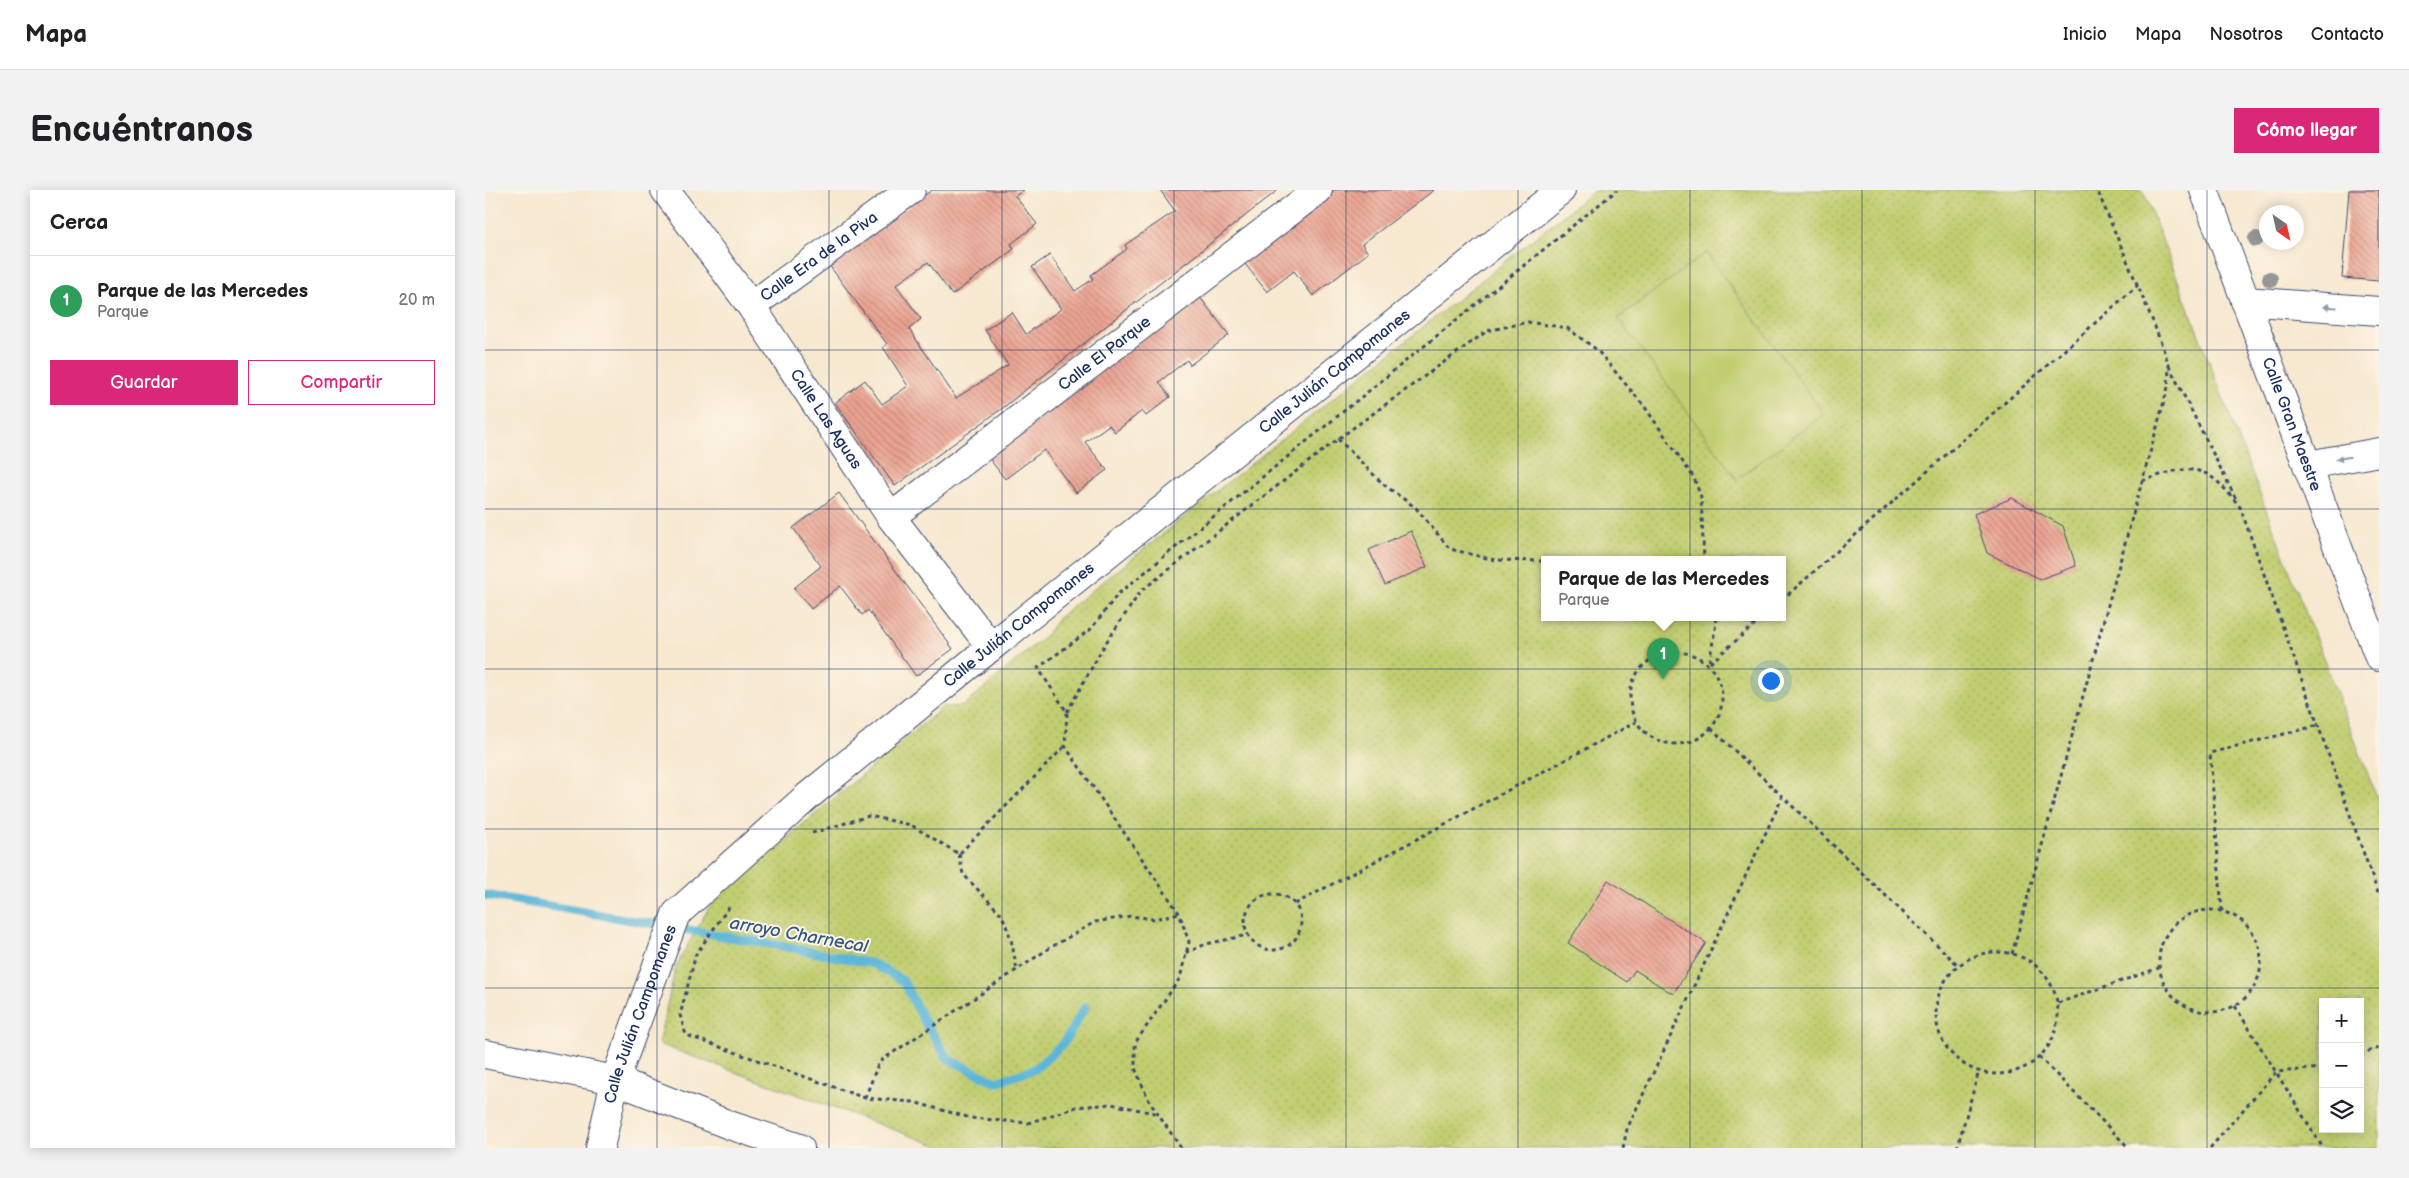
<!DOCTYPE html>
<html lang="es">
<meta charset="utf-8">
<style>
body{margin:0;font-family:"Balsamiq Sans",sans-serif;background:#f2f2f2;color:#202124}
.controls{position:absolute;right:15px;bottom:15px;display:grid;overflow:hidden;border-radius:0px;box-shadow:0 2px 12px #0003}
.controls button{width:45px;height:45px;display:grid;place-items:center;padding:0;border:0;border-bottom:1px solid #e0e0e0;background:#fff;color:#202124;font:25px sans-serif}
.compass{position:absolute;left:1774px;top:15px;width:45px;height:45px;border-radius:50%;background:#fff;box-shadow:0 2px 12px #0003;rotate:146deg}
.you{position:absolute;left:1285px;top:490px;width:18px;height:18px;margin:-12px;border:4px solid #fff;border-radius:50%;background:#1a73e8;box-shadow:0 0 0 8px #1a73e833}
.badge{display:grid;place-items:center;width:32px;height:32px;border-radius:50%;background:#db2777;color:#fff;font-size:16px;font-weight:700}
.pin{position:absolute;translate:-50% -41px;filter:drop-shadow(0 1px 2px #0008)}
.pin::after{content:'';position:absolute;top:26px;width:18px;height:15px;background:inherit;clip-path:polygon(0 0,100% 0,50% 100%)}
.popup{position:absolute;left:1056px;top:366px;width:245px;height:65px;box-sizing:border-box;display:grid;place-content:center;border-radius:0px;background:#fff;filter:drop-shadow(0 1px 4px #0005);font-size:16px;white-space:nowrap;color:#757577}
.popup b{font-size:19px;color:#202124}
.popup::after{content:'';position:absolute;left:50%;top:100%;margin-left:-10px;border:10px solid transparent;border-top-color:#fff}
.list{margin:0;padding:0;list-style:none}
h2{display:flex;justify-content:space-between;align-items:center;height:65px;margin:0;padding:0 20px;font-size:21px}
h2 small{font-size:16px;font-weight:400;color:#757577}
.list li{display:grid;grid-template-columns:32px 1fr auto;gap:15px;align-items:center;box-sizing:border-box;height:90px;padding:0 20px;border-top:1px solid #e0e0e0}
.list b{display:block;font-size:19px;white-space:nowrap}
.list p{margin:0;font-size:16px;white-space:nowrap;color:#757577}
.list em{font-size:16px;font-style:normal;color:#757577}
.actions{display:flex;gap:10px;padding:15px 20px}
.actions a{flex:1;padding:11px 0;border:1px solid #db2777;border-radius:0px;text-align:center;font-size:18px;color:#db2777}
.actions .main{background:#db2777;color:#fff}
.icon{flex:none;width:28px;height:28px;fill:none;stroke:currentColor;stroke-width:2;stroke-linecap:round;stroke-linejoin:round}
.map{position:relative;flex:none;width:1894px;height:958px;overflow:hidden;border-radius:0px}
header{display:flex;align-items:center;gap:30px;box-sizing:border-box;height:70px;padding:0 25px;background:#fff;border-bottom:1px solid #e0e0e0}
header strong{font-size:24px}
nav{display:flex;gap:28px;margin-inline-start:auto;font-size:18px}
.intro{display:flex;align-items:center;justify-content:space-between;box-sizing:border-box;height:120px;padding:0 30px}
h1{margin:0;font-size:35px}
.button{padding:12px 22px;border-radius:0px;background:#db2777;color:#fff;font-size:18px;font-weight:700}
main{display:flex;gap:30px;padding:0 30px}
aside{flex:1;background:#fff;border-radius:0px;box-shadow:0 2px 12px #0003}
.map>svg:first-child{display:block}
.green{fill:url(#green-dots);stroke:#6e7e66;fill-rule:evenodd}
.pitch{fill:#c1cd6f;stroke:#6e7e66}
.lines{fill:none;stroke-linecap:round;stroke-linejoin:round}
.stream{stroke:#5ab5d8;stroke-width:9}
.building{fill:url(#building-back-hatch)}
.minor-casing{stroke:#3c4b6f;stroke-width:30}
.tertiary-casing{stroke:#3c4b6f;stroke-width:30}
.path{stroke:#3c4b6f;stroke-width:3;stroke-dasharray:4 4;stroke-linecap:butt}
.minor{stroke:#fff;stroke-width:28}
.tertiary{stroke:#fff;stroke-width:28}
.tree{fill:#959894}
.oneway{fill:#8d97ae}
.grid{fill:none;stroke:#1b2f5e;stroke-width:1;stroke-opacity:0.55}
.labels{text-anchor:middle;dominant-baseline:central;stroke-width:4;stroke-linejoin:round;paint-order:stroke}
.street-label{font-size:16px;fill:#1b2f5e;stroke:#fcf5e5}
.water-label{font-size:18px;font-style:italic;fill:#2e5783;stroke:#fcf5e5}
</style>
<header>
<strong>Mapa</strong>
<nav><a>Inicio</a><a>Mapa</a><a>Nosotros</a><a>Contacto</a></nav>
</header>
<div class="intro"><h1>Encuéntranos</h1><a class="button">Cómo llegar</a></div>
<main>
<aside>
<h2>Cerca<small></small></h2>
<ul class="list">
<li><span class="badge" style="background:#2e9e5b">1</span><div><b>Parque de las Mercedes</b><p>Parque</p></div><em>20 m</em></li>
</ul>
<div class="actions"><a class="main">Guardar</a><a>Compartir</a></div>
</aside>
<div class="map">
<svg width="1894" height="958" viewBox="0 0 1894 958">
<defs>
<pattern id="green-dots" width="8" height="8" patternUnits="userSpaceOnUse" patternTransform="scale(1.25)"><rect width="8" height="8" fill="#c1cd6f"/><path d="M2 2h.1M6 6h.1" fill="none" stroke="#a5b063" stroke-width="1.8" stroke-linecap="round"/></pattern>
<pattern id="building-back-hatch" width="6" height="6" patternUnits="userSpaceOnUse" patternTransform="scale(1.25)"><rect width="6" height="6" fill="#eba391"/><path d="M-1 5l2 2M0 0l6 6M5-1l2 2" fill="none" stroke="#be857a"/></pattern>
</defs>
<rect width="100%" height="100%" fill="#fcf5e5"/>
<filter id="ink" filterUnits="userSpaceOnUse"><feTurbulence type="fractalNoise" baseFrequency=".02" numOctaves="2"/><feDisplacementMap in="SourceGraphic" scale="10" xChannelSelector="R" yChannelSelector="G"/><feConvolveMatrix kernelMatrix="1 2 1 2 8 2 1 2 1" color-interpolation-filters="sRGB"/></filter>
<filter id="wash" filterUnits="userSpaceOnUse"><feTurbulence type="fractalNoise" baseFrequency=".0096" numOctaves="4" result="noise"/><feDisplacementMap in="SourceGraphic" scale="20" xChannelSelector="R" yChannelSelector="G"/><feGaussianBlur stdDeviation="1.12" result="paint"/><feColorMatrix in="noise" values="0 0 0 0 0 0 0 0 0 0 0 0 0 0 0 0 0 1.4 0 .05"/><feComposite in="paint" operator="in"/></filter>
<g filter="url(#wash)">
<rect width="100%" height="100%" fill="#f7e8d0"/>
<!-- green -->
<path class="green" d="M1110 0H1658L1894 613V958H459L173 854 191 776 228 710 458 517 478 516 561 445 575 426ZM1059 370H1297V428H1059ZM1838 812H1875V939H1838Z"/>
<!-- pitch -->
<path class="pitch" d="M1221 63 1339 224 1252 289 1133 128Z"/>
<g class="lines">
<!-- stream -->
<path class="stream" d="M0 705 302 757 389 774 418 791 438 829 463 869 511 892 550 879 578 854 600 817"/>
</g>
<g id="blocks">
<!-- building -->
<path class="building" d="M447 0H539L530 6 552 34 526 54 529 59 467 105 443 72 411 95 436 129 424 139 471 208 523 175 500 140 527 122 541 144 576 119 547 77 565 65 590 101 608 89 606 85 642 59 640 55 690 21 675 0H793L515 220 410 296 350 213 380 190 397 214 423 196 398 157 402 154 344 75Z
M847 0H949L877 54 883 63 828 106 809 81 782 102 757 70Z
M1864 0H1894V91L1857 88Z
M714 106 744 145 705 175 702 170 674 192 685 207 661 226 657 221 630 242 624 235 600 252 622 280 591 303 559 260 520 289 503 267Z
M354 303 468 459 431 486 383 420 377 425 355 396 326 419 309 398 336 376 308 338Z
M1527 308 1578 336 1591 376 1555 389 1502 363 1489 324Z
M926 341 942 377 900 395 884 360Z
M1123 690 1221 753 1188 804 1150 780 1142 792 1083 753Z"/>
</g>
</g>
<g filter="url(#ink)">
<use href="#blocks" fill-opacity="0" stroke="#3c4b6f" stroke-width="1"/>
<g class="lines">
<defs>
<g id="minor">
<path id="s1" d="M180 0 266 116 406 327 506 457"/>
<path d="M1760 111 1894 121"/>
<path id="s2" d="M266 116 426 0"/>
<path d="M1823 275 1894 262"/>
<path id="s3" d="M406 327 833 0"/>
<path d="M0 864 130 890 247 936 315 958"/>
<path id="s4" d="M115 958 130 890 191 724 323 606 506 457 1076 0"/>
</g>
<g id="tertiary">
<path id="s5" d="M1719 0 1894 467"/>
</g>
</defs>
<!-- minor casing -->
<use href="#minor" class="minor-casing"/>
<!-- tertiary casing -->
<use href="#tertiary" class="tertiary-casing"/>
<!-- path -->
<path class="path" d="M1684 176 1751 309
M853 249 898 294 931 318 965 359 1010 370 1059 371
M1657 291C1709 273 1721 273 1755 317L1894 706
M1297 410 1653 95
M1230 428 1231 433 1224 474 1277 428
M1145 508a46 46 0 1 1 92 0a46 46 0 1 1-92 0Z
M582 522 620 454 656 401 853 249 1002 141 1043 132 1082 138 1112 160 1159 216 1209 288 1216 307 1219 370
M1226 538 1473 775
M327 643 384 626 426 635 474 664 580 556
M474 664 478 684 517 725 526 749 532 780
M760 732a28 28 0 1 1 56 0a28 28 0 1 1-56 0Z
M810 714 1151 532
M244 717 211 764 195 825 201 845 380 908 428 912 486 928 543 933 591 917 626 914 674 924
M1674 771a51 51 0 1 1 102 0a51 51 0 1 1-102 0Z
M1737 721 1725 563 1834 535
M1451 823a61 61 0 1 1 122 0a61 61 0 1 1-122 0Z
M701 763 721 754 763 745
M1527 764 1683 197 1684 175 1669 134 1612 0
M1573 813 1674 778
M1750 816 1838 958
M1875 864 1894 858
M1554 867 1644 958
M380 908 394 872 563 759 610 732 646 726 670 729 694 723
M696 958 664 911 650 878V853L695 788 704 752 694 723 580 556 582 522 553 478 606 439 633 404 1132 0
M1138 958 1142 939 1297 608
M1472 958 1494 881
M1725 958 1791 882 1838 878"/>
<!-- minor -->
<use href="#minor" class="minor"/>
<!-- tertiary -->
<use href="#tertiary" class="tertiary"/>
</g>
<!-- trees -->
<g class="tree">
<circle cx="1771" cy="49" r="8"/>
<circle cx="1785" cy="89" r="8"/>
</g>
<!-- one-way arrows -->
<defs><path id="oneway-solid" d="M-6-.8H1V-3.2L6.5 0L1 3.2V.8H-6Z" transform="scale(1.25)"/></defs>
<g class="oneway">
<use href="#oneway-solid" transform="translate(1845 117) rotate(-176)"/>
<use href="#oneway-solid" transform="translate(1858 268) rotate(170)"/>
</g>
</g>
<!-- grid -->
<path class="grid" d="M172 0V958M344 0V958M517 0V958M689 0V958M861 0V958M1033 0V958M1205 0V958M1377 0V958M1550 0V958M1722 0V958M0 160H1894M0 319H1894M0 479H1894M0 639H1894M0 798H1894"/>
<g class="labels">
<!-- street labels -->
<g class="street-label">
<text stroke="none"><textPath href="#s2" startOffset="84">Calle Era de la Piva</textPath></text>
<text stroke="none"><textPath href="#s3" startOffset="269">Calle El Parque</textPath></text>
<text stroke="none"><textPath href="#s4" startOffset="1100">Calle Julián Campomanes</textPath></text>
<text stroke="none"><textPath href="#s1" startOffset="280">Calle Las Aguas</textPath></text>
<text stroke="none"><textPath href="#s5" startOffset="250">Calle Gran Maestre</textPath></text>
<text stroke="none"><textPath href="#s4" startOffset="695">Calle Julián Campomanes</textPath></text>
<text stroke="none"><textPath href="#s4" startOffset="140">Calle Julián Campomanes</textPath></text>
</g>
<!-- water labels -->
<g class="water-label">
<text transform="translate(314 745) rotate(10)">arroyo Charnecal</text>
</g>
</g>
</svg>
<div class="controls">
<button>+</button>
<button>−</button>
<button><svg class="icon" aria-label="layers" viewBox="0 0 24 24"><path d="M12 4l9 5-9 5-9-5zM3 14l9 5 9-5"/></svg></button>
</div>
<svg class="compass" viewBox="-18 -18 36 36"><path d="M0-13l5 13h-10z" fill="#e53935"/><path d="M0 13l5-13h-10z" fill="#757577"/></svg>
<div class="you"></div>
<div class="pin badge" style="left:1178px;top:489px;background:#2e9e5b">1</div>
<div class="popup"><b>Parque de las Mercedes</b>Parque</div>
</div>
</main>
